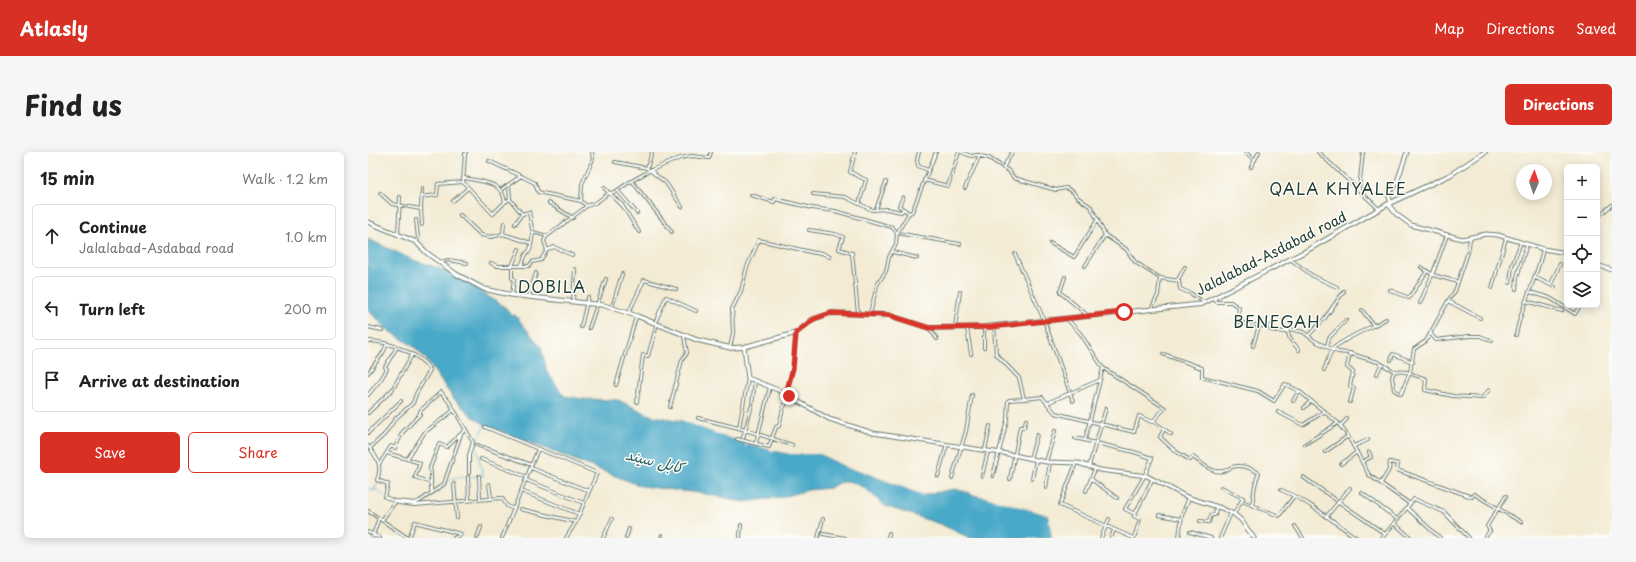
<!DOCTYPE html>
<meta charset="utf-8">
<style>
body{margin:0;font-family:"Playpen Sans","Playpen Sans Arabic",sans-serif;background:#f6f6f6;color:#222}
.controls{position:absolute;right:12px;top:12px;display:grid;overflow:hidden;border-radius:6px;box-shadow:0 2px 10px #0003}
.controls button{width:36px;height:36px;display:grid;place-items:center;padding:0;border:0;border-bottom:1px solid #e0e0e0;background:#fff;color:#222;font:20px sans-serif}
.compass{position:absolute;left:1148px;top:12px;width:36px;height:36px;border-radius:50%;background:#fff;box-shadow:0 2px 10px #0003;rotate:2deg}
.stop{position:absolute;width:12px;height:12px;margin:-9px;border:3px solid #d93025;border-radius:50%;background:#fff}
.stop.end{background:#d93025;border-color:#fff;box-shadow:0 1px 4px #0008}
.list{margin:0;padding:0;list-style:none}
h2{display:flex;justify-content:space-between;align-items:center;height:52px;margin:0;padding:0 16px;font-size:17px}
h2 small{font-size:13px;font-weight:400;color:#767676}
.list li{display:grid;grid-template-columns:26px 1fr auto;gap:12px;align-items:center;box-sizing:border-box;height:64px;margin:0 8px 8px;padding:0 8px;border:1px solid #e0e0e0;border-radius:6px}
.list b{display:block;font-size:15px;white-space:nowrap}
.list p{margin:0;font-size:13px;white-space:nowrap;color:#767676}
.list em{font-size:13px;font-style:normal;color:#767676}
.actions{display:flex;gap:8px;padding:12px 16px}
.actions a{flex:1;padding:9px 0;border:1px solid #d93025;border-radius:6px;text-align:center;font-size:14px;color:#d93025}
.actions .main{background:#d93025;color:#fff}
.icon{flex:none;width:22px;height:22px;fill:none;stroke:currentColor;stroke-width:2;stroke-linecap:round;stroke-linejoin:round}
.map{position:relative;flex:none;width:1244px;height:386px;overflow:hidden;border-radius:6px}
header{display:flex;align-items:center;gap:24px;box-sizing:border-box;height:56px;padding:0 20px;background:#d93025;color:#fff}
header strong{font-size:19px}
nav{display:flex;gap:22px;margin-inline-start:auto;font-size:14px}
.intro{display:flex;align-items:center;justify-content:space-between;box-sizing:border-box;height:96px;padding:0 24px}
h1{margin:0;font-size:28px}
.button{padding:10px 18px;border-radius:6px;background:#d93025;color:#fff;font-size:14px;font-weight:700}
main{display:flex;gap:24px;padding:0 24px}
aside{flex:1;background:#fff;border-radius:6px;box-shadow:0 2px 10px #0003}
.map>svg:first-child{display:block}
.water{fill:#48a9c8;stroke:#34737e}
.pier{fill:#f3ebd4}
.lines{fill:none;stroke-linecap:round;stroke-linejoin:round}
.stream{stroke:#48a9c8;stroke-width:1}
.street-casing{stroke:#697a6c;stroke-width:4}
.secondary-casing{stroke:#697a6c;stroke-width:5}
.primary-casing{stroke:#697a6c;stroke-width:5.5}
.street{stroke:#fff;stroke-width:2}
.secondary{stroke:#fff;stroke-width:3}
.primary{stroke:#fff;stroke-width:3.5}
.route{stroke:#d93025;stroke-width:5}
.labels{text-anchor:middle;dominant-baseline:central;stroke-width:3;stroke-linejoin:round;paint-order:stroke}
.street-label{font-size:14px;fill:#1f3d34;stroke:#fdfcf7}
.water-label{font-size:15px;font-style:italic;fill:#2d6368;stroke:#fdfcf7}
.quarter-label{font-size:16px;letter-spacing:1px;fill:#1f3d34;stroke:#fdfcf7}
</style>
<header>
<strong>Atlasly</strong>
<nav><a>Map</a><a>Directions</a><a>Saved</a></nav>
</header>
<div class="intro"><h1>Find us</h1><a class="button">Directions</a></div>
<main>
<aside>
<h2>15 min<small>Walk · 1.2 km</small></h2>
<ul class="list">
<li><svg class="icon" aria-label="ahead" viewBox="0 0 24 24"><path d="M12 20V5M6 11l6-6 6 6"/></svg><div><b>Continue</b><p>Jalalabad-Asdabad road</p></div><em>1.0 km</em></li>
<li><svg class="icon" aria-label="left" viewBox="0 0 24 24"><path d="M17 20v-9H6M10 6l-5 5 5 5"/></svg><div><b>Turn left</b></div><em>200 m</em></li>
<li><svg class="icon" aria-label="arrive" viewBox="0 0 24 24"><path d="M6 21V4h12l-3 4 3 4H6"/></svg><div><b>Arrive at destination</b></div></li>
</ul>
<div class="actions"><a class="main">Save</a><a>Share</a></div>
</aside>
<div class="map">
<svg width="1244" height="386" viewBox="0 0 1244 386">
<rect width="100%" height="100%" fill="#fdfcf7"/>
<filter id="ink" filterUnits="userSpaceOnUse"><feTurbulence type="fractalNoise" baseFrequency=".025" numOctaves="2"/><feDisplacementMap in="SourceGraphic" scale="8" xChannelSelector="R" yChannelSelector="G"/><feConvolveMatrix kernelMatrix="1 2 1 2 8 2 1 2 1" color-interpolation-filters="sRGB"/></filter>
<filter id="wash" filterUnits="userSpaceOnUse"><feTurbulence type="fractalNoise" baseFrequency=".012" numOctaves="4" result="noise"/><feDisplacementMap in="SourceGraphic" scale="16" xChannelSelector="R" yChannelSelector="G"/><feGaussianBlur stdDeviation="0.9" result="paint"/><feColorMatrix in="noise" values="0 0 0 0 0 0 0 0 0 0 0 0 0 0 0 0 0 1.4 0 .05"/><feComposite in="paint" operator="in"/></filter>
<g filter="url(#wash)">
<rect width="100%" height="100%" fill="#f3ebd4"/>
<!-- water -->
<path class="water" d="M0 87 45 108 71 116 99 130 138 156 143 164 147 163 173 195 179 220 196 244 214 247 250 248 284 264 316 269 367 288 415 301 452 302 482 317 493 319 555 343 587 337 602 341 603 343 623 346 680 363 684 386H602L572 372 517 354 497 336 481 329 470 331 462 336 440 338 414 345 376 350 339 342 273 334 117 273 103 263 86 247 57 206 46 195 19 177 0 158Z"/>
<!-- pier -->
<path class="pier" d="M305 265 318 268 366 287 408 297 423 300 452 301 483 315 507 323 558 342 555 343 493 319 482 317 452 302H422L405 298 403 301V298L379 291 378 297 377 290 354 284Z
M613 342 682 362 686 386H684L680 363 610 343Z"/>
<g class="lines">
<!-- stream -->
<path class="stream" d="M0 337 9 338 16 344
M6 339C10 331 15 320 11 311
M54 350 72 338 84 326 115 324 108 292 116 275"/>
</g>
</g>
<g filter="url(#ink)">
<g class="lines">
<defs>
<path id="street" d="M284 0 279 16 298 31 314 55
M487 0 482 20 498 28 491 52
M551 0 549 8 550 14 560 18
M593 0 603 4 609 3 621 6 641 19 646 26 688 38 698 36 705 40 709 45 723 55 737 83 758 97 767 110 792 126 811 129 812 137 822 141 837 151
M877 0 887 8
M950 0 1012 58
M121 9 153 24
M247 10 279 16
M883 15 891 0
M635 16 644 0
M96 26C114 30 134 29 137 50
M556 28 580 34 591 0
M264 29 304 80
M95 30 125 62 137 50 142 47 154 62 161 60 165 82 162 98 158 102 153 114
M141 33 142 47
M236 36 254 53 271 80
M597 36 612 3
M134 37 153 24 167 31 170 40 213 49 219 54
M991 37 995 0
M250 39 269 61
M12 41 24 52 53 57 54 37
M445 42 477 45 504 58 519 57 533 60 536 57
M383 43 406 50 407 47 444 56 467 59 524 75 529 81 592 92
M53 45 69 43 70 32 95 30 97 2 98 0
M535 45 531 54 541 61
M85 49 100 36
M213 49 214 32 225 7 224 0
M181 51 205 66
M53 57 54 73
M508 57 518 30
M92 63 113 83 123 85 135 82 163 91
M1229 65 1244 53
M147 72 154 62
M441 78 467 82 475 85 471 97 484 101 490 161
M165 80 179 84
M30 82 32 45
M135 82 136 71
M48 90 50 86 48 68
M682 91 706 105 730 67
M179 98 186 95 204 103
M525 100 549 106
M647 102 676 168 705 249
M922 107 945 124 969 135
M73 110 80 108 99 111
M123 111 129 114H144L151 97
M717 114 737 83
M1053 115 1065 123 1090 130
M697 125 692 140 719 163
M1166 125 1187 135
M809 129 817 115
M1142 131 1144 114 1153 90
M1183 132 1192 112
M1124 136 1138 86
M1148 137 1149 125 1159 92
M1022 138 1041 146 1059 119
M1162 140 1182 146 1207 162 1212 153
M144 143 146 127 144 126V114H161L164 110 173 108 179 98 176 89 178 85 219 54 229 50 241 41 247 40 260 31 281 19 312 6 324 4 341 6 343 0
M161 145 168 121
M845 146 849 150H863L871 156 869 169 881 173 901 174 903 178 916 180 922 177 935 180 947 189 970 200 980 201 1010 210 1026 219 1038 220 1058 227 1057 238 1085 244 1114 246 1121 238
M205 149 207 117
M1080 149 1112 166
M1158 149 1194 159
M1052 151 1065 121 1079 83
M244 155 254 122
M783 157 790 143 792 126
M994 158 1006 174
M261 160 276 128 308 137
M502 162 509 133 518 119 521 105 528 92 529 81 541 61 544 60 568 0
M287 171 298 145 328 159
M626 174 628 202 651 226 656 247 674 245 687 261 766 280 771 264 784 270 797 256 735 216 712 181 698 166
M0 175 14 178
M213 175 220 145
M587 175 592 140
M221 176 238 127
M599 176 603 202
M562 177 569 187
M919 178 922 187 931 198
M1062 181 1068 188 1101 184H1112L1124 189
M1148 183C1153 153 1169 127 1175 97
M940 184 957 166 976 139
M0 189C19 189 52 201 62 218L48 242 45 251 27 267 17 282 2 296
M885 194 891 174
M959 194 961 186 978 168
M362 196 365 181 364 157 373 139 379 115 391 88 447 101H454L462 105
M616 196V175
M982 201 979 215 985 220 982 234 986 236 982 250
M795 202 834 216V225L890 239 906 249 917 232 931 239 970 271 980 284 1001 323 1042 352
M1023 208 1025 202 1045 210
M956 218C959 211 961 203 965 197 969 190 1008 173 1018 167
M1026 220 1024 225 1026 238 1033 242 1042 220 1046 197 1058 189 1080 149 1087 139 1100 100 1102 87
M0 221 15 201 19 192
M1009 222 1013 213
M248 233 268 165
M0 243 13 227 19 217 17 215 29 195
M418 243 425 216 428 181
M641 248 656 247
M925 249 931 239
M269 250 275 203 280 204 289 172
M679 251 732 228
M302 255 314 208 319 201 316 184
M936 256 943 249
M910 260 935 273 957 259
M0 261 24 238 44 203
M330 266 371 276 424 293
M785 269 803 282
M972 274 979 267
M117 275 229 321 208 370 198 386
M371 276 380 226
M796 277 792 285 807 299 822 308 825 305C833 311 845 322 855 319 858 319 861 316 864 315 873 312 883 316 891 321 886 331 886 342 884 353
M0 281 33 249
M375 286 384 253 387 229
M707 286 766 300 784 306 777 323 757 357 767 362 766 364 772 367 766 386
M369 287 401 295 408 275 411 274 415 257 421 244
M717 288 735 216
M388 291 402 235
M937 292 970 271
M109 293 164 313
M0 294C9 305 15 314 9 328L20 332 17 345 31 351 46 353 134 346 139 354 146 357
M986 294 1000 288
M617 298 622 274
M957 300 980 284
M19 301 39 307
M662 306 669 283
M113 307 159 325
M678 310 687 279
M994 310 1003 305 1001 300
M12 311 23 294 27 296 34 281 52 262V259L73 240 82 251 105 290 101 303V321
M708 311 692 353 765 386
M973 312 989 300
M721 314 738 256
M163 316 221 339
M111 324 112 347
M570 324 579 292
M614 324 620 299
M625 324 639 268 640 249
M100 325 101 348
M935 325 1017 382
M584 326 598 279 604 243
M642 327 652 275H656L658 268
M664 327 668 308
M723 327 749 346
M158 328 216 351
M63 331 47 325 52 311 39 307 57 280 86 258
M1013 331 1021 318 1022 310 1030 312 1029 318 1104 345 1106 342 1153 370
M86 332 89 366
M121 332 123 346
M853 335 875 346 866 362
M678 336 682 310
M913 338C941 349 964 369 989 386
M153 339 211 362
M718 339 727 317
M64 341C61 333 65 323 62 316L71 292 79 295 97 278
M994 341 1029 367
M874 349 911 364 926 344
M1039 356 1072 386
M152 357 208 370
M0 359 40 386
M767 362 784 328
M791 363 813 367
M958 365 982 336
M14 368 28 349 47 351 52 349 76 332 93 282
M832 369 841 370 843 363H847L848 355
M1026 371 1043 386
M927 374 935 386
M0 380 12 386
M822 380 843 386
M455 382 477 386
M811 385 814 363 821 346
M4 386 11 366
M41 386 47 370 93 382
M86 386 93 382
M109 386 113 375
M134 386 170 297
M235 386 244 367
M258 386 261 377
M293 386 294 383
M372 386 373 373
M450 386 455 367
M520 386 521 381
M733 386 741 367
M743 386 746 378
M852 386 863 361
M1014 386 1046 347 1076 360 1101 386
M1116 386 1122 379 1119 374 1138 344"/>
<path id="secondary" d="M1023 51 1020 42 1028 33 1039 0
M1020 52 1028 62 1043 73 1094 87 1118 82 1130 83 1175 97 1199 101
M1229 113 1244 118
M376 195 380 226 410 238 461 267 505 281 646 303 678 310 710 311 732 318 779 324 819 345 853 356 866 362 873 368 886 386"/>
<path id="primary" d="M0 70 48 90 59 101 88 122 116 137 144 143 235 153 269 164 329 188 363 196 376 195 428 181 445 167 463 161 520 163 561 176 616 175 834 152 938 99 1020 52 1082 23 1117 0"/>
</defs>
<!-- street casing -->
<use href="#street" class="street-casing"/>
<!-- secondary casing -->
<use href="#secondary" class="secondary-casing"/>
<!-- primary casing -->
<use href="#primary" class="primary-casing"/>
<!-- street -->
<use href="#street" class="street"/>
<!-- secondary -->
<use href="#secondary" class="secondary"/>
<!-- primary -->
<use href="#primary" class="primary"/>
</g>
</g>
<g class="lines" filter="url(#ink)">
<!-- route -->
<path class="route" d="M421 244 418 242 425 216 428 181 446 167 463 161 520 163 561 176 623 175 756 160"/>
</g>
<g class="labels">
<!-- street labels -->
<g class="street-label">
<text transform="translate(903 101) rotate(-27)">Jalalabad-Asdabad road</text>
</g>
<!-- water labels -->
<g class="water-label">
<text transform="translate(287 308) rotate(14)">کابل سيند</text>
</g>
<!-- quarter labels -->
<g class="quarter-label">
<text x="970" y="36">QALA KHYALEE</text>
<text x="184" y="134">DOBILA</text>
<text x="909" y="169">BENEGAH</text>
</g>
</g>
</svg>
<div class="controls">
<button>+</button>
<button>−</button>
<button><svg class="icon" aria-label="locate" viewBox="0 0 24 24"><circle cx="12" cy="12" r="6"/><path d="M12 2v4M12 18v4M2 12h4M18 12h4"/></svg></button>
<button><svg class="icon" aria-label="layers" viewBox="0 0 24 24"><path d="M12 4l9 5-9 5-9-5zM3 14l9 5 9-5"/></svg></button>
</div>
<svg class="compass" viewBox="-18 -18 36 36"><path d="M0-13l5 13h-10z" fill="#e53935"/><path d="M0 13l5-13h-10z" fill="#767676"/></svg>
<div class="stop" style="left:756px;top:160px"></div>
<div class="stop end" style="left:421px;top:244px"></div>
</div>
</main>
